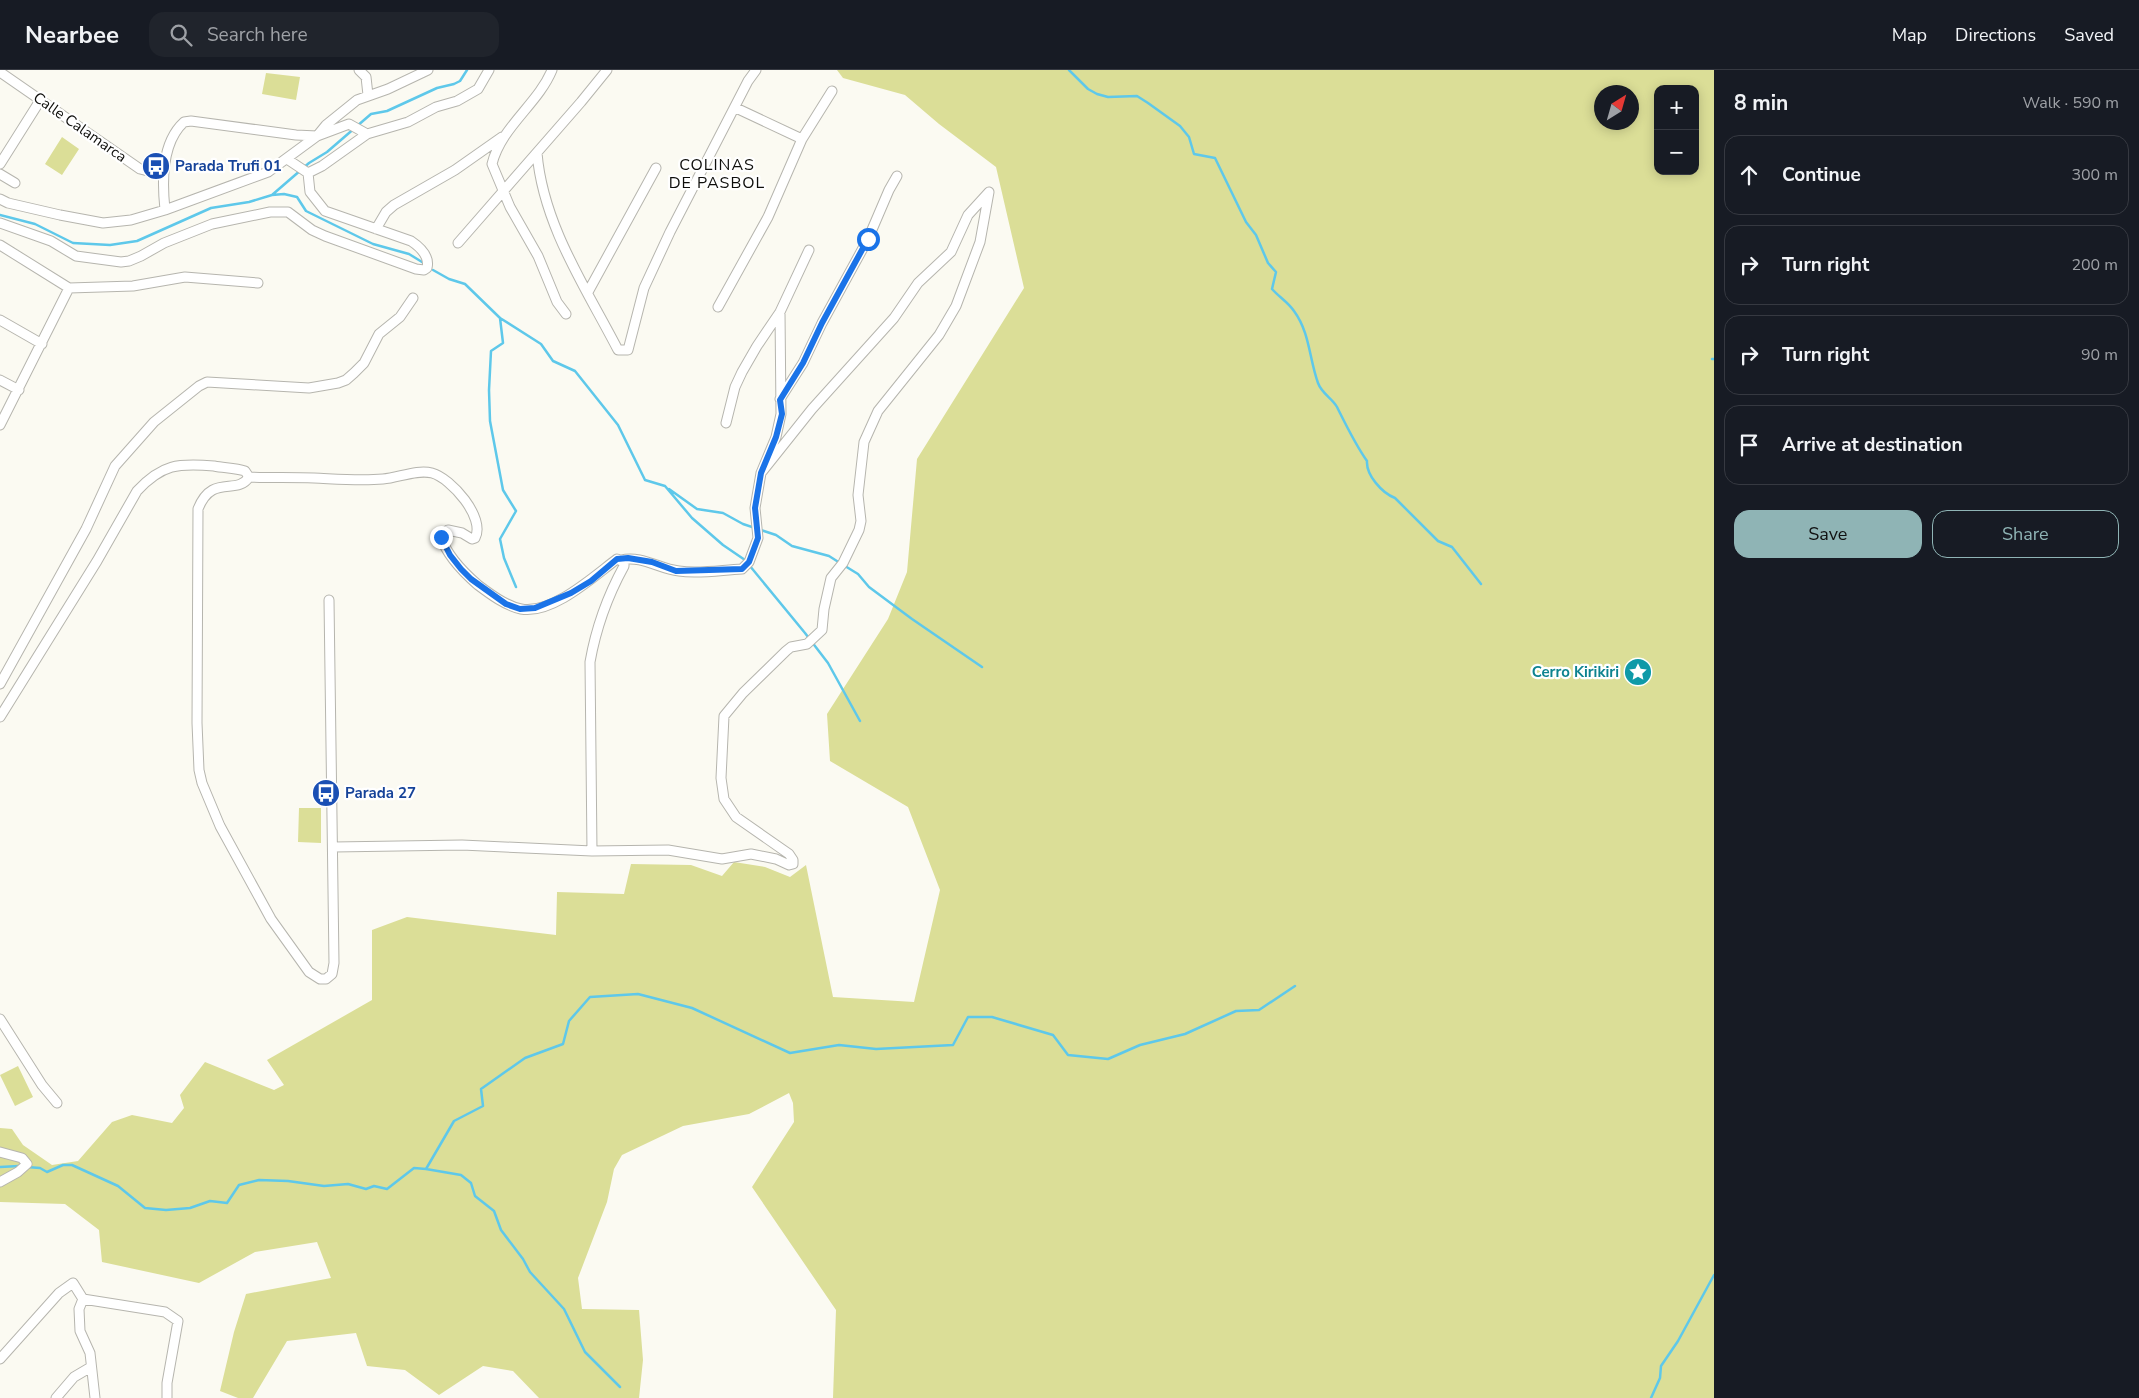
<!DOCTYPE html>
<meta charset="utf-8">
<style>
body{margin:0;font-family:"Nunito Sans",sans-serif;background:#20242c;color:#f1f3f6}
.controls{position:absolute;right:15px;top:15px;display:grid;overflow:hidden;border-radius:10px;box-shadow:0 2px 12px #0003}
.controls button{width:45px;height:45px;display:grid;place-items:center;padding:0;border:0;border-bottom:1px solid #363941;background:#171b24;color:#f1f3f6;font:25px sans-serif}
.compass{position:absolute;left:1594px;top:15px;width:45px;height:45px;border-radius:50%;background:#171b24;box-shadow:0 2px 12px #0003;rotate:37deg}
.stop{position:absolute;width:15px;height:15px;margin:-11px;border:4px solid #1a73e8;border-radius:50%;background:#fff}
.stop.end{background:#1a73e8;border-color:#fff;box-shadow:0 1px 5px #0008}
.list{margin:0;padding:0;list-style:none}
h2{display:flex;justify-content:space-between;align-items:center;height:65px;margin:0;padding:0 20px;font-size:21px}
h2 small{font-size:16px;font-weight:400;color:#9ea1a6}
.list li{display:grid;grid-template-columns:32px 1fr auto;gap:15px;align-items:center;box-sizing:border-box;height:80px;margin:0 10px 10px;padding:0 10px;border:1px solid #363941;border-radius:15px}
.list b{display:block;font-size:19px;white-space:nowrap}
.list em{font-size:16px;font-style:normal;color:#9ea1a6}
.actions{display:flex;gap:10px;padding:15px 20px}
.actions a{flex:1;padding:11px 0;border:1px solid #8fb4b5;border-radius:15px;text-align:center;font-size:18px;color:#8fb4b5}
.actions .main{background:#8fb4b5;color:#111}
.icon{flex:none;width:28px;height:28px;fill:none;stroke:currentColor;stroke-width:2;stroke-linecap:round;stroke-linejoin:round}
.map{position:relative;flex:none;width:1714px;height:1328px;overflow:hidden}
header{display:flex;align-items:center;gap:30px;box-sizing:border-box;height:70px;padding:0 25px;background:#171b24;border-bottom:1px solid #363941}
header strong{font-size:24px}
nav{display:flex;gap:28px;margin-inline-start:auto;font-size:18px}
.search{width:350px;height:45px;background:#20242c;display:flex;align-items:center;gap:12px;box-sizing:border-box;padding:0 18px;border-radius:15px;color:#9ea1a6;font-size:19px}
main{display:flex}
aside{flex:1;background:#171b24}
.map>svg:first-child{display:block}
.green{fill:#dbde97;fill-rule:evenodd}
.lines{fill:none;stroke-linecap:round;stroke-linejoin:round}
.stream{stroke:#5ec8ea;stroke-width:2.5}
.minor-casing{stroke:#b6b5ae;stroke-width:11}
.minor{stroke:#fff;stroke-width:9}
.route{stroke:#1a73e8;stroke-width:6}
.labels{text-anchor:middle;dominant-baseline:central;stroke-width:4.5;stroke-linejoin:round;paint-order:stroke}
.street-label{font-size:15px;fill:#0e0e0b;stroke:#fff}
.transit-label{font-size:15px;font-weight:bold;fill:#164399;stroke:#fff;text-anchor:start}
.culture-label{font-size:15px;font-weight:bold;fill:#0d838f;stroke:#fff;text-anchor:end}
.neighbourhood-label{font-size:16px;letter-spacing:1px;fill:#0e0e0b;stroke:#fff}
</style>
<header>
<strong>Nearbee</strong>
<div class="search"><svg class="icon" aria-label="search" viewBox="0 0 24 24"><circle cx="10" cy="10" r="6"/><path d="M15 15l6 6"/></svg>Search here</div>
<nav><a>Map</a><a>Directions</a><a>Saved</a></nav>
</header>
<main>
<div class="map">
<svg width="1714" height="1328" viewBox="0 0 1714 1328">
<rect width="100%" height="100%" fill="#fbfaf2"/>
<!-- green -->
<path class="green" d="M837 0H1714V1328H833L836 1240 752 1117 794 1052 793 1033 789 1023 749 1044 683 1056 622 1085 614 1099 607 1132 578 1208 582 1239 639 1240 643 1290 639 1328H539L513 1301 483 1296 439 1325 405 1300 367 1296 356 1263 287 1271 253 1328H238L220 1321 234 1262 246 1224 331 1208 317 1172 255 1182 199 1213 102 1192 99 1160 65 1134 0 1132V1058L12 1059 23 1075 52 1095 78 1091 112 1052 132 1045 172 1053 184 1038 180 1025 205 992 274 1020 284 1015 267 990 372 930V860L407 847 556 865 557 822 624 824 631 794 691 795 722 806 734 792 765 797 790 807 806 795 833 927 914 932 940 820 908 737 830 691 827 644 888 549 907 502 917 389 1024 218 996 97 939 54 905 25 843 8ZM1658 19H1695V101H1658ZM1602 22H1632V52H1602Z
M266 3 300 7 296 30 262 24Z
M62 67 79 79 62 105 45 94Z
M299 738H321V773L298 772Z
M18 996 33 1027 15 1036 0 1005Z"/>
<g class="lines">
<!-- stream -->
<path class="stream" d="M1069 0 1088 19 1097 24 1108 27 1137 26 1148 33 1180 56 1189 67 1194 84 1215 88 1246 152 1256 165 1268 193 1276 202 1272 219C1279 227 1288 232 1294 241 1310 263 1309 288 1318 313 1322 324 1332 328 1337 337 1346 355 1355 374 1367 391 1366 405 1382 423 1395 428L1438 471 1452 477 1481 514
M272 125 284 124 297 127 306 141 373 174 409 184 422 192
M0 145 35 154 73 173 110 175 137 171 211 138 249 132 272 125 309 93 327 82 371 44 387 41 437 18 454 14 460 11 467 0
M433 200 449 209 465 214 500 248 541 274 553 291 575 301 618 355 645 410 665 416 692 448 723 475 745 490 805 563 828 593 860 651
M500 248 503 273 491 281 489 320 490 351 503 420 516 441 500 469 504 488 516 517
M1712 289H1714
M669 419 697 439 723 443 743 454 776 465 792 476 829 486 840 493
M845 496 858 504 869 517 912 549 982 597
M0 1097 19 1096
M27 1097 40 1098 47 1102 63 1095H72L118 1116 145 1138 166 1140 190 1138 210 1131 227 1133 239 1115 259 1110 288 1111 324 1116 348 1114 366 1119 374 1116 387 1119 414 1098 426 1099 454 1051 483 1036 481 1019 525 988 563 974 569 951 590 927 638 924 692 938 790 983 839 975 876 979 953 975 968 947H992L1053 965 1068 985 1108 989 1140 975 1185 964 1236 941 1259 940 1295 916
M426 1099 461 1105 471 1113 475 1126 494 1141 501 1160 523 1189 530 1202 564 1239 585 1282 620 1317
M1651 1328 1660 1308 1661 1296 1678 1271 1714 1205"/>
<defs>
<path id="minor" d="M359 0 366 7 368 25
M552 0C538 34 501 57 492 94L510 137 538 186 557 232 566 244
M0 2 140 99 152 102H163
M736 38 802 69
M537 83C543 155 586 218 618 280H628L644 218 670 162 748 11 756 0
M0 94 41 29
M308 103 322 96 367 64 408 52 436 37 457 31 478 19 489 0
M0 104 15 113
M0 129 8 133 60 145 103 153 131 150 165 140 268 102 317 66 326 55 357 30 388 19 428 0
M165 140C162 112 161 73 184 52L191 51 296 65 317 66 349 54 367 64
M0 153 51 171 76 186 121 192 129 191 141 186 164 173 212 154 270 142H288L312 160 325 166 416 199 424 200 427 198C430 186 420 177 411 171L325 141 310 122 308 103 287 89
M376 159 386 142 394 135 455 100 502 67
M458 173 581 32 607 0
M0 175 69 218 133 216 185 207 258 213
M588 222 656 98
M718 237 768 147 802 69 832 21
M0 250 42 274
M0 310 19 320
M780 329 803 293 822 253 868 169 889 120 897 106
M726 353 735 317 742 302 757 276 780 242 809 180
M0 355 69 218
M249 407C270 408 292 407 314 408 337 409 360 411 383 409 398 408 417 399 432 403 451 408 486 448 475 468L472 469 462 463 448 460 441 467C447 486 463 502 478 515 490 524 506 536 521 539 552 545 594 506 617 489L624 492V496C607 527 596 558 590 592L592 781
M621 490C642 485 659 499 679 501 699 504 721 500 742 499L749 492 758 468 755 438 761 403 776 367 781 344 780 242
M0 614 86 459 115 396 154 352 199 316 207 312 309 318 338 313 346 310 354 303 364 293 379 264 400 247 413 228
M0 647 97 491 137 421C162 394 178 393 214 396 224 398 235 398 245 401L249 407C237 426 212 403 198 439L197 653 199 700 202 713 220 756 271 849 309 902 320 909H326L332 904 334 893 329 530
M334 777 462 775 592 781 668 780 722 789 751 784 776 789 789 795 793 794V790L789 784 736 747 724 729 721 708 724 646 743 623 786 581 791 577 807 574 822 560 824 539 831 508 843 493 859 460 861 451 858 425 864 372 878 341 939 265 956 236 980 172 989 122 968 145 951 182 918 213 894 248 812 339 761 403
M0 949 42 1015 57 1033
M0 1082 22 1088 27 1094 18 1102 0 1112
M83 1229 79 1239 80 1261 90 1283 95 1328
M0 1289 59 1223 73 1213 83 1229 165 1242 178 1251 167 1313V1328
M56 1328 74 1307 91 1297"/>
</defs>
<!-- minor casing -->
<use href="#minor" class="minor-casing"/>
<!-- minor -->
<use href="#minor" class="minor"/>
</g>
<g class="lines">
<!-- route -->
<path class="route" d="M441 467 450 485 461 499 471 509 506 534 520 539 535 538 571 523 591 511 617 489 628 488 652 492 676 501 742 499 749 492 758 468 755 438 761 403 776 367 782 344 780 330 803 293 822 253 868 169"/>
</g>
<!-- icons -->
<defs>
<symbol id="bus-disc" viewBox="-11 -11 22 22"><circle r="9.5" fill="#1a4fb4" stroke="#fff"/><path d="M-5-6H5V4H4V6H2V4H-2V6H-4V4H-5ZM-3.5-4V0h7V-4ZM-3.5 1.2v1.5H-2V1.2ZM2 1.2v1.5H3.5V1.2Z" fill="#fff"/></symbol>
<symbol id="sight-disc" viewBox="-11 -11 22 22"><circle r="9.5" fill="#0f9aa8" stroke="#fff"/><path d="M0-6L1.8-2.2L6-1.7L2.9 1.2L3.7 5.4L0 3.3L-3.7 5.4L-2.9 1.2L-6-1.7L-1.8-2.2Z" fill="#fff"/></symbol>
</defs>
<g fill-rule="evenodd">
<use href="#bus-disc" x="140" y="80" width="32" height="32"/>
<use href="#sight-disc" x="1622" y="586" width="32" height="32"/>
<use href="#bus-disc" x="310" y="707" width="32" height="32"/>
</g>
<g class="labels">
<!-- street labels -->
<g class="street-label">
<text transform="translate(80 57) rotate(35)">Calle Calamarca</text>
</g>
<!-- transit labels -->
<g class="transit-label">
<text x="175" y="96">Parada Trufi 01</text>
<text x="345" y="723">Parada 27</text>
</g>
<!-- culture labels -->
<g class="culture-label">
<text x="1619" y="602">Cerro Kirikiri</text>
</g>
<!-- neighbourhood labels -->
<g class="neighbourhood-label">
<text x="717" y="95">COLINAS<tspan x="717" dy="18">DE PASBOL</tspan></text>
</g>
</g>
</svg>
<div class="controls">
<button>+</button>
<button>−</button>
</div>
<svg class="compass" viewBox="-18 -18 36 36"><path d="M0-13l5 13h-10z" fill="#e53935"/><path d="M0 13l5-13h-10z" fill="#9ea1a6"/></svg>
<div class="stop" style="left:868px;top:169px"></div>
<div class="stop end" style="left:441px;top:467px"></div>
</div>
<aside>
<h2>8 min<small>Walk · 590 m</small></h2>
<ul class="list">
<li><svg class="icon" aria-label="ahead" viewBox="0 0 24 24"><path d="M12 20V5M6 11l6-6 6 6"/></svg><div><b>Continue</b></div><em>300 m</em></li>
<li><svg class="icon" aria-label="right" viewBox="0 0 24 24"><path d="M7 20v-9h11M14 6l5 5-5 5"/></svg><div><b>Turn right</b></div><em>200 m</em></li>
<li><svg class="icon" aria-label="right" viewBox="0 0 24 24"><path d="M7 20v-9h11M14 6l5 5-5 5"/></svg><div><b>Turn right</b></div><em>90 m</em></li>
<li><svg class="icon" aria-label="arrive" viewBox="0 0 24 24"><path d="M6 21V4h12l-3 4 3 4H6"/></svg><div><b>Arrive at destination</b></div></li>
</ul>
<div class="actions"><a class="main">Save</a><a>Share</a></div>
</aside>
</main>
